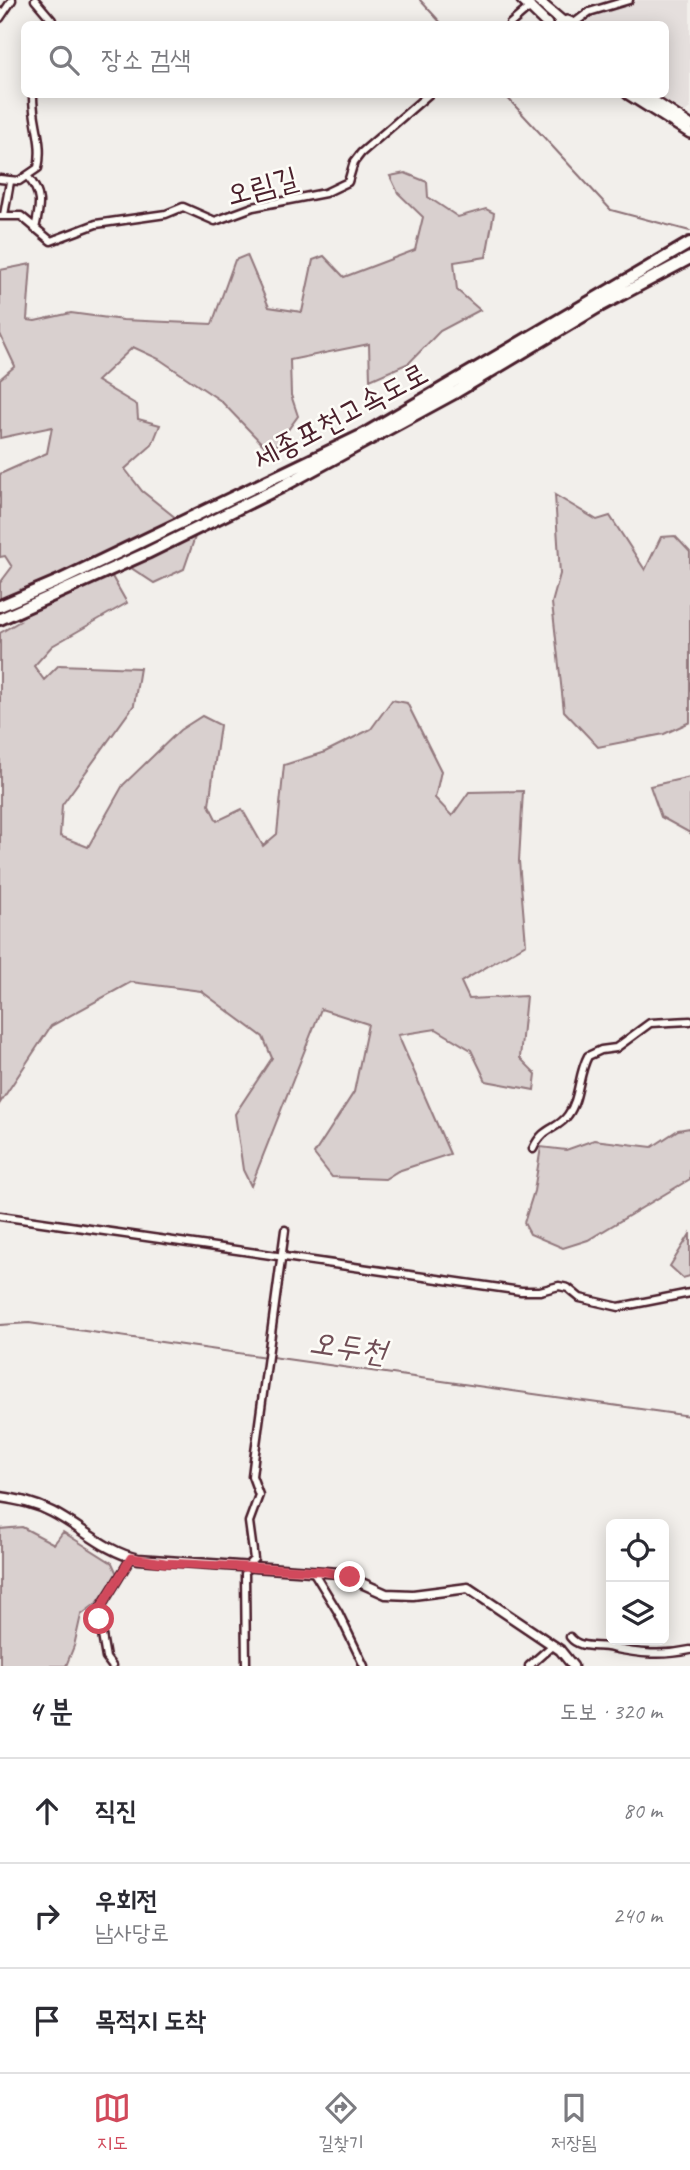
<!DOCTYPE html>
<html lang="ko">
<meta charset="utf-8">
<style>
body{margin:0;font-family:Caveat,"Poor Story",sans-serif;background:#f7f7f7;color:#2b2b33}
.controls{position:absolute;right:21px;bottom:21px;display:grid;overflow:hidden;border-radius:10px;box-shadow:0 4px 18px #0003}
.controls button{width:63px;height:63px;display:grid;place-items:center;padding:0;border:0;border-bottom:2px solid #e1e1e2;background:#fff;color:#2b2b33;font:35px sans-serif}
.stop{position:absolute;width:21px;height:21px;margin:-16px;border:5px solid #d1495b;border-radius:50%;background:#fff}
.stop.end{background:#d1495b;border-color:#fff;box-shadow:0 2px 7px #0008}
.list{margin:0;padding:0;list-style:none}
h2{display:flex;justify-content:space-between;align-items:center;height:91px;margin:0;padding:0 28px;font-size:30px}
h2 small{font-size:23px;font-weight:400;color:#7c7c81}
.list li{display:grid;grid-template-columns:46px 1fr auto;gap:21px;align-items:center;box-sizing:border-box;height:105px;padding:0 28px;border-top:2px solid #e1e1e2}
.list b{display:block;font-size:26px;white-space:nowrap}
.list p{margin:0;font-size:23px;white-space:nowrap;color:#7c7c81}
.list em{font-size:23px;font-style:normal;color:#7c7c81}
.icon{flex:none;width:38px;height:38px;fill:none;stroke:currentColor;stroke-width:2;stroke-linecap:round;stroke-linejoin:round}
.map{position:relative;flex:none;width:690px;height:1666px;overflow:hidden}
.search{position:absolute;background:#fff;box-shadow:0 4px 18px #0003;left:21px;right:21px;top:21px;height:77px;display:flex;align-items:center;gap:18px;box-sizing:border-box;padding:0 24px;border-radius:10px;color:#7c7c81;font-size:26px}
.sheet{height:406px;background:#fff}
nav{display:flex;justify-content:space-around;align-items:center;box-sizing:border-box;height:98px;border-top:2px solid #e1e1e2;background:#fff;font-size:19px;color:#7c7c81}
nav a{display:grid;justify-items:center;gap:4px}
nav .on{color:#d1495b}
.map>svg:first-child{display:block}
.built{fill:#e5dfdd}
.green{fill:#d9d0cf;stroke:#92787d;stroke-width:2}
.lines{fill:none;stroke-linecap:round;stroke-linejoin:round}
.stream{stroke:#8b6f75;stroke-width:2}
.minor-casing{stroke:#4a1f2b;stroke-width:11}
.tertiary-casing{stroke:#4a1f2b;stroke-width:13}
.secondary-casing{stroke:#4a1f2b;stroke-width:14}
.motorway-casing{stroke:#4a1f2b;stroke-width:16}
.minor{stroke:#fdfcf7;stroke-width:6}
.tertiary{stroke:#fdfcf7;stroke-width:8}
.secondary{stroke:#fdfcf7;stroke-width:9}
.motorway{stroke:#fdfcf7;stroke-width:10}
.route{stroke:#d1495b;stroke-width:9}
.labels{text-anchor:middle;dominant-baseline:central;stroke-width:5;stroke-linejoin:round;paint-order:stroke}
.street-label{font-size:30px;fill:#4a1f2b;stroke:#fdfcf7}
.water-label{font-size:32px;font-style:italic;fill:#704e56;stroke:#fdfcf7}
</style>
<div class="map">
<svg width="690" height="1666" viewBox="0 0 690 1666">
<rect width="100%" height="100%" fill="#f2efeb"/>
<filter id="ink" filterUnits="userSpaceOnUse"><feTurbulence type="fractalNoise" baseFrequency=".0143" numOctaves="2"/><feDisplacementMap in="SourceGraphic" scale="14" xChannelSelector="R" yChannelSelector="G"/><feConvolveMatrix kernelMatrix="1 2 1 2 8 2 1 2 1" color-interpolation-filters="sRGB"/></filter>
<g filter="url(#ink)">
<!-- built -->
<path class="built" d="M638 0H690V108L685 112 657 95 666 94V24H584L583 21Z"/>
<!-- green -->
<path class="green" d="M405 173 427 182 428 197 458 217 486 209 494 213 486 257 454 262 457 290 480 310 440 331 409 363 370 380 369 344 290 360 291 395 298 416 271 453 221 401 159 359 133 347 97 381 137 405 138 419 160 425 152 445 125 469 142 491 196 534 184 569 154 583 125 564 102 559 127 603 52 646 34 666 44 680 59 665 140 668 134 705 62 805 60 836 88 847 123 785 180 730 202 716 220 725 209 805 217 821 242 809 263 846 277 834 284 765 325 752 371 729 392 700 407 703 441 771 435 798 452 816 469 792 523 791 519 861 526 944 461 982 469 999 526 996 520 1058 536 1074 534 1090 486 1081 471 1050 436 1029 398 1035 450 1154 398 1171 385 1179 332 1177 314 1154 354 1092 368 1024 321 1009 251 1186 243 1170 235 1114 272 1058 263 1037 201 991 131 982 51 1026 0 1103V633L20 621 0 610V583L12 567 5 556 0 557V474L47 453 52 427 0 438V379L15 366 0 334V270L31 264 27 320 35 321 71 313 123 320 212 324 235 260 247 255 269 307 302 312 313 260 324 256 344 277 415 250 423 217 398 193 390 176Z
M555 495 597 520 610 516 645 570 661 537 675 536 690 552V722L664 734 598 747 564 711 552 603 560 574Z
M690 777V833L661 817 650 786Z
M690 1128V1179L588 1240 563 1248 530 1234 524 1223 534 1191 541 1147 566 1150 594 1140 652 1147 678 1130Z
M690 1234V1276L683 1278 670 1266Z
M22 1527 54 1544 63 1532 112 1563 117 1574 98 1602 81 1615 74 1646 66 1666H0V1529Z"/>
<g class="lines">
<!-- stream -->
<path class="stream" d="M420 0 442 24
M504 94 611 210 690 231
M0 1325 29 1323 266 1357
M272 1357 690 1416"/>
<defs>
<path id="minor" d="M35 0 52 20V24
M0 18 12 0
M510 24 531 6
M573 24 589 12 629 0
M28 177C43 195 40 206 35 229
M0 179 19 181 38 168C44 141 32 121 33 94
M4 215 10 182
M0 216H21L51 241 96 224 166 214 183 207 215 221 253 207 325 193 348 182 354 162 361 153 429 94
M533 1149C544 1125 557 1131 568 1115 580 1099 578 1074 588 1056L601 1050 616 1048 650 1023 690 1021
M0 1216 521 1291H540L559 1286 568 1288 580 1298 619 1307 690 1293
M246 1567 254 1559 249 1522 259 1495 252 1476 254 1460 285 1230
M313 1571 338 1612 364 1666
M245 1574 246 1666
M570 1637C580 1650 598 1644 612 1648 639 1654 663 1656 690 1650
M112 1666 106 1658 98 1612 131 1558
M529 1666 553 1645"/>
<path id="tertiary" d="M0 1497C19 1500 35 1503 52 1512 83 1528 104 1551 138 1559L339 1573 386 1594 413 1595 468 1588 560 1650 573 1666"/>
<path id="secondary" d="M522 0 547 24
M537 0 563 22
M559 23 567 21 574 24
M628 94 690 133
M643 94 690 125"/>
<path id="motorway" d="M0 606 61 580 363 435 690 243
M0 619 147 553 281 487 456 392 598 307 690 258"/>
</defs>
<!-- minor casing -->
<use href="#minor" class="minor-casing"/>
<!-- tertiary casing -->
<use href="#tertiary" class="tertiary-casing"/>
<!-- secondary casing -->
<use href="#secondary" class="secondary-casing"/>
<!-- motorway casing -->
<use href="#motorway" class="motorway-casing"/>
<!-- minor -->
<use href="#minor" class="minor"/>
<!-- tertiary -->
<use href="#tertiary" class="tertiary"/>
<!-- secondary -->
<use href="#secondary" class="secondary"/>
<!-- motorway -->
<use href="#motorway" class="motorway"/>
</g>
</g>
<g class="lines" filter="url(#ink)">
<!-- route -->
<path class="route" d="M99 1619 98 1612 131 1558 165 1563 322 1571 350 1577"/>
</g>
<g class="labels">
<!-- street labels -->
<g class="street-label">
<text transform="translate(262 186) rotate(-15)">오림길</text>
<text transform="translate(340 416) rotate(-28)">세종포천고속도로</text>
</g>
<!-- water labels -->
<g class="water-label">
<text transform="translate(348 1347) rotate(8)">오두천</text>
</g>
</g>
</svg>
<div class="controls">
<button><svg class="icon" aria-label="locate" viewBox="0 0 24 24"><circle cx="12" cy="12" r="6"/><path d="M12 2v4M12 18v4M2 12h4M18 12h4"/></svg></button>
<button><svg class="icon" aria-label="layers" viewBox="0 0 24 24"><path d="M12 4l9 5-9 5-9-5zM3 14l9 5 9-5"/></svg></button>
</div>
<div class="stop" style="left:99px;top:1619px"></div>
<div class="stop end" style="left:350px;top:1577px"></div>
<div class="search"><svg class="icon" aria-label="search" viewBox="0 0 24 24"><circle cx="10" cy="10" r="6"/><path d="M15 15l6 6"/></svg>장소 검색</div>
</div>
<section class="sheet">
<h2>4 분<small>도보 · 320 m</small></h2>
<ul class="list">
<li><svg class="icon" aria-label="ahead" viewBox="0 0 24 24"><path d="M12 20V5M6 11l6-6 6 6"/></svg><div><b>직진</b></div><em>80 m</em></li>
<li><svg class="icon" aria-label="right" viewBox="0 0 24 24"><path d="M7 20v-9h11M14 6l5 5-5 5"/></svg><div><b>우회전</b><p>남사당로</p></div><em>240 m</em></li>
<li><svg class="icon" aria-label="arrive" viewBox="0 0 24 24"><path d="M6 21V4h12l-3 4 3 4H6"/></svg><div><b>목적지 도착</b></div></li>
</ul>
</section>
<nav>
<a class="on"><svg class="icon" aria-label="map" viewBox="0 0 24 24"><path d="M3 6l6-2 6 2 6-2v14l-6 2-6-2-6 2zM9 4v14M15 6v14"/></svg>지도</a>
<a><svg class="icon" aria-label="directions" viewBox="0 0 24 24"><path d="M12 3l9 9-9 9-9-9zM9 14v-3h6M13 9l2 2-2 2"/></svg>길찾기</a>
<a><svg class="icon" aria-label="saved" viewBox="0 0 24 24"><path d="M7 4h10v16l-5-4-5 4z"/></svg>저장됨</a>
</nav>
